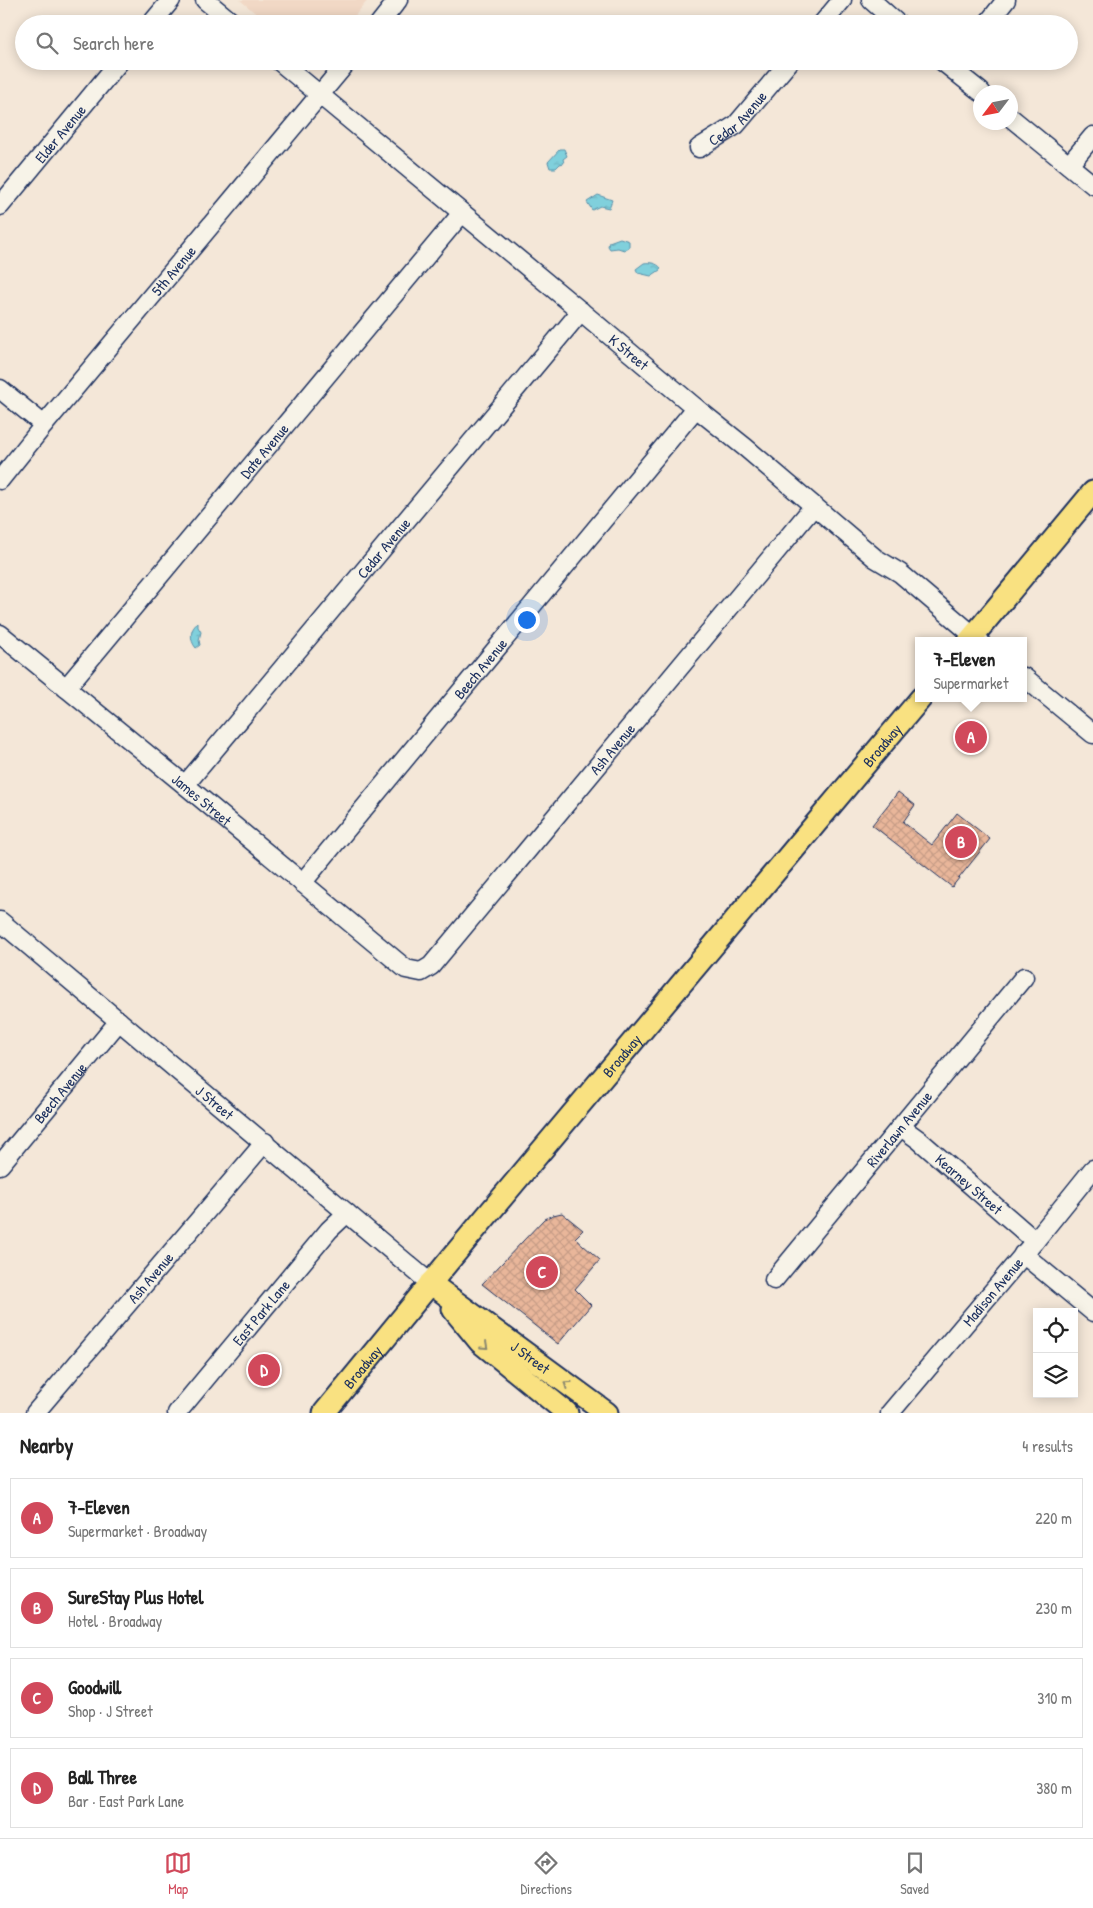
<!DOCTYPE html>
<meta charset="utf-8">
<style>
body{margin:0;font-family:"Patrick Hand",sans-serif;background:#f2f2f2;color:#222}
.controls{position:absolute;right:15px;bottom:15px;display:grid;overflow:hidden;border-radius:0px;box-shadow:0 2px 12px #0003}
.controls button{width:45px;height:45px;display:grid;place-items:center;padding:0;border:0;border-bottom:1px solid #e0e0e0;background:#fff;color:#222;font:25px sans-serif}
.compass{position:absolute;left:973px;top:85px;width:45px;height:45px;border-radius:50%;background:#fff;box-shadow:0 2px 12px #0003;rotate:238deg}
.you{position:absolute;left:526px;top:619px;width:18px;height:18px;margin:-12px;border:4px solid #fff;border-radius:50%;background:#1a73e8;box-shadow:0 0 0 8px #1a73e833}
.badge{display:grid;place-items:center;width:32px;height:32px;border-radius:50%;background:#d1495b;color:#fff;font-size:16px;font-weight:700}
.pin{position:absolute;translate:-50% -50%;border:2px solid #fff;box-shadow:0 1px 5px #0006}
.popup{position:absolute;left:915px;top:637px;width:112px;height:65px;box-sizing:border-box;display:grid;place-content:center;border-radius:0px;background:#fff;filter:drop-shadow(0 1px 4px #0005);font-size:16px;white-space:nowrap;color:#767676}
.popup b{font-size:19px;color:#222}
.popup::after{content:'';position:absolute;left:50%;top:100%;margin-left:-10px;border:10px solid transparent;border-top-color:#fff}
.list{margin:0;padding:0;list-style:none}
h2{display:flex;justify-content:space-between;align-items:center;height:65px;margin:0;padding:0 20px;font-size:21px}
h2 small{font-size:16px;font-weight:400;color:#767676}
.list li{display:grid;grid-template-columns:32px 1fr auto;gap:15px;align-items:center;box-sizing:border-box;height:80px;margin:0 10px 10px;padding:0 10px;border:1px solid #e0e0e0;border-radius:0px}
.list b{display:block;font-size:19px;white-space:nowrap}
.list p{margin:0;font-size:16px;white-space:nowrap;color:#767676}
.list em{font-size:16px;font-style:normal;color:#767676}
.icon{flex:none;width:28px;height:28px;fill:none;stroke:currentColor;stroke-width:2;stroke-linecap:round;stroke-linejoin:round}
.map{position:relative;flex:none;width:1093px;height:1413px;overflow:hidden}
.search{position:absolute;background:#fff;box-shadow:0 2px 12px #0003;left:15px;right:15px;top:15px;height:55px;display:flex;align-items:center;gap:12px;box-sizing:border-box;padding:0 18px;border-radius:28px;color:#767676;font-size:19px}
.sheet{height:425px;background:#fff}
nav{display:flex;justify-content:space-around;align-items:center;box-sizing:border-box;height:70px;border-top:1px solid #e0e0e0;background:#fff;font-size:14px;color:#767676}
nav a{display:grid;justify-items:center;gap:2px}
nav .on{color:#d1495b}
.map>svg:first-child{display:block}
.built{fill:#f1d8c5}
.water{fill:url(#water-ripples);stroke:#5890aa}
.building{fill:url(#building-cross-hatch);stroke:#1b2f5e}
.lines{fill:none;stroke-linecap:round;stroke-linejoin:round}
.minor-casing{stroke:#1b2f5e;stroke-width:21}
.major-casing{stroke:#1b2f5e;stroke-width:25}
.minor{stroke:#f7f3e8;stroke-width:18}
.major{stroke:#f9e181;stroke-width:21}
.oneway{stroke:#8a8870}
.labels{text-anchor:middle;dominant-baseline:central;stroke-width:4;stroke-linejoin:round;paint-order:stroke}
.street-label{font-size:15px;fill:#1b2f5e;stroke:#f7f3e8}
</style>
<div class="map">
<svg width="1093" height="1413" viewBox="0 0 1093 1413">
<defs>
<pattern id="water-ripples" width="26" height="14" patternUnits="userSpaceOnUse" patternTransform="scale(1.25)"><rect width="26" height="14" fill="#80d0dc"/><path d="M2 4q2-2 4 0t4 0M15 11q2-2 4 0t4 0" fill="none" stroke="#6eb3bf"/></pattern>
<pattern id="building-cross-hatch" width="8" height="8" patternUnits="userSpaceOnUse" patternTransform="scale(1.25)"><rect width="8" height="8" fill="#e9b69a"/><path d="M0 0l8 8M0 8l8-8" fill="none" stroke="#c79d87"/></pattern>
</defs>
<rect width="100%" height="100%" fill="#f4e7d8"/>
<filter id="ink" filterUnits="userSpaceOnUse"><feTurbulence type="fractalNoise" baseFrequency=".02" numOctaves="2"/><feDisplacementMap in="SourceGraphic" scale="10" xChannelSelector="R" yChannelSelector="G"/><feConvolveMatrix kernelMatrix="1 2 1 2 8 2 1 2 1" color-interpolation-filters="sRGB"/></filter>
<g filter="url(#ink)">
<!-- built -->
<path class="built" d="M240 0H368L348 24H268Z"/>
<!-- water -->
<path class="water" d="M560 149H564L567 156 563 159 564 163 560 164 556 168H550L548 162Z
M598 195 612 200 609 208 600 206 592 210 587 202Z
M620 238 629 241V247L624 250 618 248 610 249 608 246 609 242Z
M644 263C650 262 657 263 661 268L660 270 651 276 638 273 636 269Z
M198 623V627L201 632 199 640 200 645 196 648C189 640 190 628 198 623Z"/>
<!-- building -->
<path class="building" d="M898 792 915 805 903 822 932 845 957 813 990 839 952 887 872 825Z
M562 1213 583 1230 575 1238 600 1260 575 1289 591 1305 558 1344 482 1284 544 1219 553 1215Z"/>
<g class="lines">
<defs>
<g id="minor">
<path d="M205 0 234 24"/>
<path d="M871 0 898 24"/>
<path d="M151 24 171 0"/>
<path d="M379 24 398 0"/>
<path d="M822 24 842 0"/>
<path d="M987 24 1006 0"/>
<path id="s1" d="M279 61 583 313 696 408 746 448 875 558 900 573 980 641"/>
<path d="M942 61 981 92"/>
<path d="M1010 117 1093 185"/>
<path id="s2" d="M699 148 736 125 790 61"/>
<path d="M1069 165 1093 136"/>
<path id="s3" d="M0 206 120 61"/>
<path d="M0 389 44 425"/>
<path id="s4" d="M0 480 44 425 348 61"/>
<path id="s5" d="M0 634 185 785 406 969 421 972 431 966 814 506"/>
<path d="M1024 677 1093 734"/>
<path id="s6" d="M66 688 462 213"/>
<path id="s7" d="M185 785 581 311"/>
<path id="s8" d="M302 883 696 408"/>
<path id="s9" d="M0 921 430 1283"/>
<path id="s10" d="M901 1127 919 1140 1035 1241"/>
<path id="s11" d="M0 1165 119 1021"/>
<path d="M1023 1254 1093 1312"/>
<path id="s12" d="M774 1280 1024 977"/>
<path id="s13" d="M35 1413 265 1142"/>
<path id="s14" d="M177 1413 329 1230 347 1213"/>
<path id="s15" d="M890 1413 1035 1241 1093 1169"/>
</g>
<g id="major">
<path d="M969 641 1093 492"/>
<path id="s16" d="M430 1283 607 1413"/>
<path d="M453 1309 480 1342 567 1413"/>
<path id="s17" d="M324 1413 448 1262 921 698"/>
</g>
</defs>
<!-- minor casing -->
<use href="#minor" class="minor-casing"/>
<!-- major casing -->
<use href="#major" class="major-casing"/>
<!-- minor -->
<use href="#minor" class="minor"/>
<!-- major -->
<use href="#major" class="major"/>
</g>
<!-- one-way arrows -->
<defs><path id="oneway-chevron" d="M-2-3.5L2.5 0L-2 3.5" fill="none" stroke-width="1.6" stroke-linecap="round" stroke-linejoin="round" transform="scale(1.25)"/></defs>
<g class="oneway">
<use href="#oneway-chevron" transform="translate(485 1346) rotate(42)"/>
<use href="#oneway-chevron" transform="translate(567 1384) rotate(-144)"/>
</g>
</g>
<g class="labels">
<!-- street labels -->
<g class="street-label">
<text stroke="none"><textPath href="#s2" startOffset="49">Cedar Avenue</textPath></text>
<text stroke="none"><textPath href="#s3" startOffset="94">Elder Avenue</textPath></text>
<text stroke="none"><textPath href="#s4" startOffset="272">5th Avenue</textPath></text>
<text stroke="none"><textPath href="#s1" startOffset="455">K Street</textPath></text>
<text stroke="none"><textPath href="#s6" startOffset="309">Date Avenue</textPath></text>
<text stroke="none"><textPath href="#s7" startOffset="309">Cedar Avenue</textPath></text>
<text stroke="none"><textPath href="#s8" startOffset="279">Beech Avenue</textPath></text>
<text stroke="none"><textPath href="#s17" startOffset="870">Broadway</textPath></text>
<text stroke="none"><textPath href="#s5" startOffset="836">Ash Avenue</textPath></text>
<text stroke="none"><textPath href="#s5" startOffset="261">James Street</textPath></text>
<text stroke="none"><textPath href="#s17" startOffset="465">Broadway</textPath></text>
<text stroke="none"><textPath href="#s11" startOffset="94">Beech Avenue</textPath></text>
<text stroke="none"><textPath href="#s9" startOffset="281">J Street</textPath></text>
<text stroke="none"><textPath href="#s12" startOffset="196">Riverlawn Avenue</textPath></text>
<text stroke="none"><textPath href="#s10" startOffset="89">Kearney Street</textPath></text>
<text stroke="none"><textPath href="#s13" startOffset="178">Ash Avenue</textPath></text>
<text stroke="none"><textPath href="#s15" startOffset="159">Madison Avenue</textPath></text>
<text stroke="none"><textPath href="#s14" startOffset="131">East Park Lane</textPath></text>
<text stroke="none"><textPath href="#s16" startOffset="125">J Street</textPath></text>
<text stroke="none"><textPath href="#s17" startOffset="60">Broadway</textPath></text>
</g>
</g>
</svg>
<div class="controls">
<button><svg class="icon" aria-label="locate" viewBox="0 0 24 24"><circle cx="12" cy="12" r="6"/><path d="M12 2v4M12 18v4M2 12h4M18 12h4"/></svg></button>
<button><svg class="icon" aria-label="layers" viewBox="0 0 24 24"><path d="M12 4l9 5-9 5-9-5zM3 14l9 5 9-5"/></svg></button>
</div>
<svg class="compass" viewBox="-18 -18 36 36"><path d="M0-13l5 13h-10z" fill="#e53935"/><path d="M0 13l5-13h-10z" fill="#767676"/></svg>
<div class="you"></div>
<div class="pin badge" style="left:971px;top:737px">A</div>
<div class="popup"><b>7-Eleven</b>Supermarket</div>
<div class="pin badge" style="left:961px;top:842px">B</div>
<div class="pin badge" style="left:542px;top:1272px">C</div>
<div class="pin badge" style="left:264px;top:1370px">D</div>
<div class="search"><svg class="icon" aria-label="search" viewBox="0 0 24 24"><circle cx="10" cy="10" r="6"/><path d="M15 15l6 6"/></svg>Search here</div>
</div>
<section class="sheet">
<h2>Nearby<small>4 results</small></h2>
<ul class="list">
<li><span class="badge">A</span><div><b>7-Eleven</b><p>Supermarket · Broadway</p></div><em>220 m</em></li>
<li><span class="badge">B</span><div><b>SureStay Plus Hotel</b><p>Hotel · Broadway</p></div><em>230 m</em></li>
<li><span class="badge">C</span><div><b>Goodwill</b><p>Shop · J Street</p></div><em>310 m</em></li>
<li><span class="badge">D</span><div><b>Ball Three</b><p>Bar · East Park Lane</p></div><em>380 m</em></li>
</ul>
</section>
<nav>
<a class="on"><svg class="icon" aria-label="map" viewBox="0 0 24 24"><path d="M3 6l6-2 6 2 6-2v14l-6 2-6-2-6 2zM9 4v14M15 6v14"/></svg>Map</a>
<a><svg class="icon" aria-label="directions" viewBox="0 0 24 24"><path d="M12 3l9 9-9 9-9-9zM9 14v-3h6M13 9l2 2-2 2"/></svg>Directions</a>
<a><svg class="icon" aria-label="saved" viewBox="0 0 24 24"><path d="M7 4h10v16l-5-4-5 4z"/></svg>Saved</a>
</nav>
